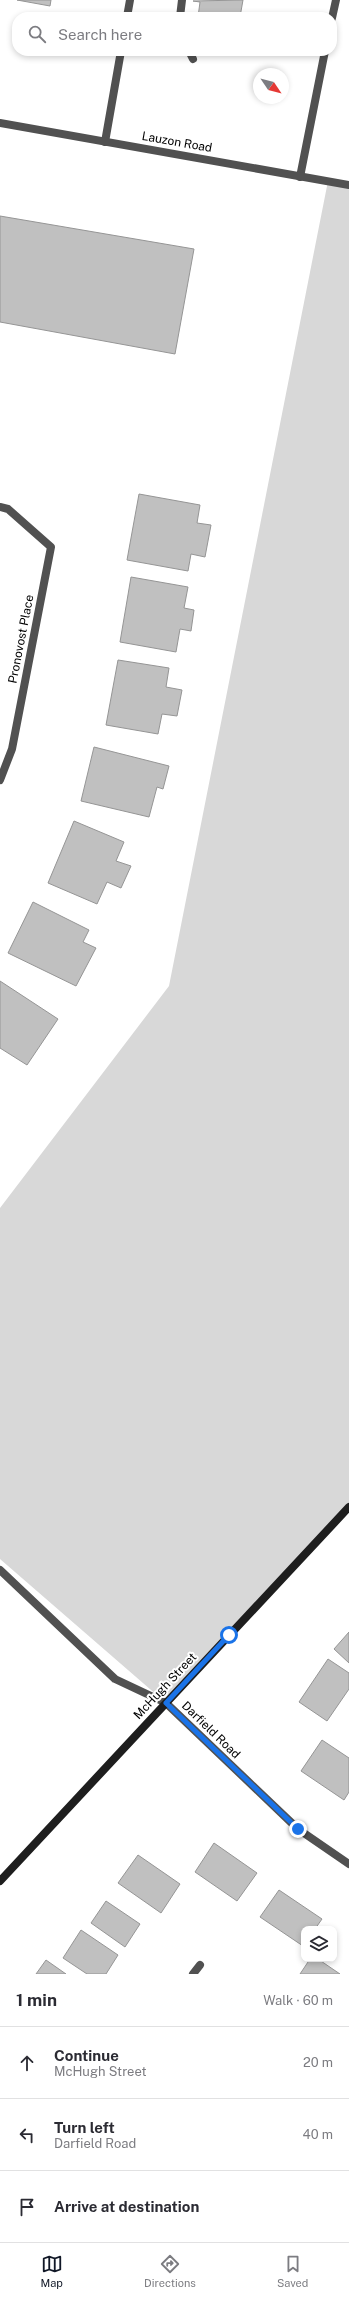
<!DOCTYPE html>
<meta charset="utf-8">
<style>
body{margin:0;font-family:"Public Sans",sans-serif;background:#f2f2f3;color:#2b2b33}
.controls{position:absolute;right:12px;bottom:12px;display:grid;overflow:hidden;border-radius:8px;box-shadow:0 2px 6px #0003}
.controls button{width:36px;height:36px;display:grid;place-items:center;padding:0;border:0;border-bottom:1px solid #e1e1e2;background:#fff;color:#2b2b33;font:20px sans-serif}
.compass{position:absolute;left:253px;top:68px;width:36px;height:36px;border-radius:50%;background:#fff;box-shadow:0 2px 6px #0003;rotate:125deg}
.stop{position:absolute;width:12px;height:12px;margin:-9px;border:3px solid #1a73e8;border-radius:50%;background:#fff}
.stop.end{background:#1a73e8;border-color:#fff;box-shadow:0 1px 4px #0008}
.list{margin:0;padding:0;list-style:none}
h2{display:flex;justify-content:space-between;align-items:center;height:52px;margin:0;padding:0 16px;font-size:17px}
h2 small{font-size:13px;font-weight:400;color:#7c7c81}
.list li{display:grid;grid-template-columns:26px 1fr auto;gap:12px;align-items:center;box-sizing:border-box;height:72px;padding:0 16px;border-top:1px solid #e1e1e2}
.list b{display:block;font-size:15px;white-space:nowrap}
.list p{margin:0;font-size:13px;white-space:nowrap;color:#7c7c81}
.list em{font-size:13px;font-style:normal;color:#7c7c81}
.icon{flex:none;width:22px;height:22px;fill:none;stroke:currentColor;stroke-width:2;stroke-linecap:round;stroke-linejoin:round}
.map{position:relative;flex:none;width:349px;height:1974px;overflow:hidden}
.search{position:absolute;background:#fff;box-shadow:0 2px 6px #0003;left:12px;right:12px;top:12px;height:44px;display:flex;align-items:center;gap:10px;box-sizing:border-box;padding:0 14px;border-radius:16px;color:#7c7c81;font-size:15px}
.sheet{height:268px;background:#fff}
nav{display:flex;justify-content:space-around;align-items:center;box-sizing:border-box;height:56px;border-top:1px solid #e1e1e2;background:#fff;font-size:11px;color:#7c7c81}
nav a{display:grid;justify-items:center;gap:2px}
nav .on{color:#111827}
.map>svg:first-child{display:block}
.green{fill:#d8d8d8}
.building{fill:#c0c0c0;stroke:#959595}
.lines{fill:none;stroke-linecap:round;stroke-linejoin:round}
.service{stroke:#515151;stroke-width:8}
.minor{stroke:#515151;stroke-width:8}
.tertiary{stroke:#515151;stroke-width:8}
.secondary{stroke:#1e1e1e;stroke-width:8}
.route{stroke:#1a73e8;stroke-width:5}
.labels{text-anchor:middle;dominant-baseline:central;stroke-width:4;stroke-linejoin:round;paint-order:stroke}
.street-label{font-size:12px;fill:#000;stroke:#fff}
</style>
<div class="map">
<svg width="349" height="1974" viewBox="0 0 349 1974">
<rect width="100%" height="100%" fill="#fff"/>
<!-- green -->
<path class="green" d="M328 181 349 185V1507L166 1703 0 1559V1208L169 986Z"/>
<!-- building -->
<path class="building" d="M17 0H51L50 6Z
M243 0 240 17H198L200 2 193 1Z
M0 216 194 249 175 354 0 322Z
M139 494 200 505 197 523 211 525 205 557 191 554 188 571 127 560Z
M131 577 188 587 184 608 194 610 191 631 180 629 176 652 120 642Z
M118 660 169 668 166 687 182 690 177 716 162 714 158 734 106 725Z
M94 747 169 766 163 789 157 787 149 817 81 801Z
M74 821 124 842 116 861 131 866 121 888 107 882 97 904 48 883Z
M33 902 89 930 83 942 96 948 76 986 8 953Z
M0 981 58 1019 27 1065 0 1048Z
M349 1632V1663L334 1649Z
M328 1659 349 1673V1689L327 1721 299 1702Z
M322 1740 349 1758V1792L344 1800 301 1771Z
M214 1843 257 1873 237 1901 195 1872Z
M138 1855 180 1884 161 1913 118 1883Z
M279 1890 322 1919 315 1929H304L303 1946 260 1917Z
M106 1901 140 1924 125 1947 91 1923Z
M81 1930 118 1955 106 1974H87L63 1958Z
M310 1959H318L340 1974H300Z
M46 1960 66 1974H36Z"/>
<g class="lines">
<!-- service -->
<path class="service" d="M180 17 182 0
M189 51 193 59"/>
<!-- minor -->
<path class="minor" d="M127 17 130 0
M332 18 336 0
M105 142 121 51
M300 177 325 51
M0 507 8 509 51 547 12 749 0 780
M0 1570 115 1679 166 1703 298 1829 349 1864
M193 1974 200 1965"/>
<!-- tertiary -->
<path class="tertiary" d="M0 123 349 185"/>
<!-- secondary -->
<path class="secondary" d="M0 1881 349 1507"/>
</g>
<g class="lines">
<!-- route -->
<path class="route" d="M229 1635 166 1703 298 1829"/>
</g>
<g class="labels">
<!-- street labels -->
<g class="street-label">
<text transform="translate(177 142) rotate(10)">Lauzon Road</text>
<text transform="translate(21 639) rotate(-79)">Pronovost Place</text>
<text transform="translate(165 1686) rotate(-47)">McHugh Street</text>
<text transform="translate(211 1730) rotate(44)">Darfield Road</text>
</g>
</g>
</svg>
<div class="controls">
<button><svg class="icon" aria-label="layers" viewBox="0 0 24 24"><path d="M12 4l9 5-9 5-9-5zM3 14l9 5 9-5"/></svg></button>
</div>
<svg class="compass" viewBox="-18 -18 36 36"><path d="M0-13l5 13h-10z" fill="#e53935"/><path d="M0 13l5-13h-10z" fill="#7c7c81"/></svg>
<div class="stop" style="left:229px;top:1635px"></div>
<div class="stop end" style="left:298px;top:1829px"></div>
<div class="search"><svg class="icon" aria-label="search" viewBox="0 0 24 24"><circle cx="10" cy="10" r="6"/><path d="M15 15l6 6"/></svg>Search here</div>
</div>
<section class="sheet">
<h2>1 min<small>Walk · 60 m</small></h2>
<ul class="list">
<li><svg class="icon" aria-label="ahead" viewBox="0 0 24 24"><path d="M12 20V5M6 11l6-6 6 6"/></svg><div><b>Continue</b><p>McHugh Street</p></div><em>20 m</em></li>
<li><svg class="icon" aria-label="left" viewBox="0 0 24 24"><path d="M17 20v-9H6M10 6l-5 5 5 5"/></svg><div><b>Turn left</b><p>Darfield Road</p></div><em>40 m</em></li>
<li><svg class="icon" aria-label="arrive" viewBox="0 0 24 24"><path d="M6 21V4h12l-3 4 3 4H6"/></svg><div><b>Arrive at destination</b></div></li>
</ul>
</section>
<nav>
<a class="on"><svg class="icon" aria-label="map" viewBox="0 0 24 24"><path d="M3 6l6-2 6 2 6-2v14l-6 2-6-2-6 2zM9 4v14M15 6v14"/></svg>Map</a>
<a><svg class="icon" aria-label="directions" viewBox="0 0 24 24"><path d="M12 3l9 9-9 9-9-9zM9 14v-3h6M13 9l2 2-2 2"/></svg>Directions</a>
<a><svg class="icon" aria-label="saved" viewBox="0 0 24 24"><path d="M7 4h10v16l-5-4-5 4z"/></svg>Saved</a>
</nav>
